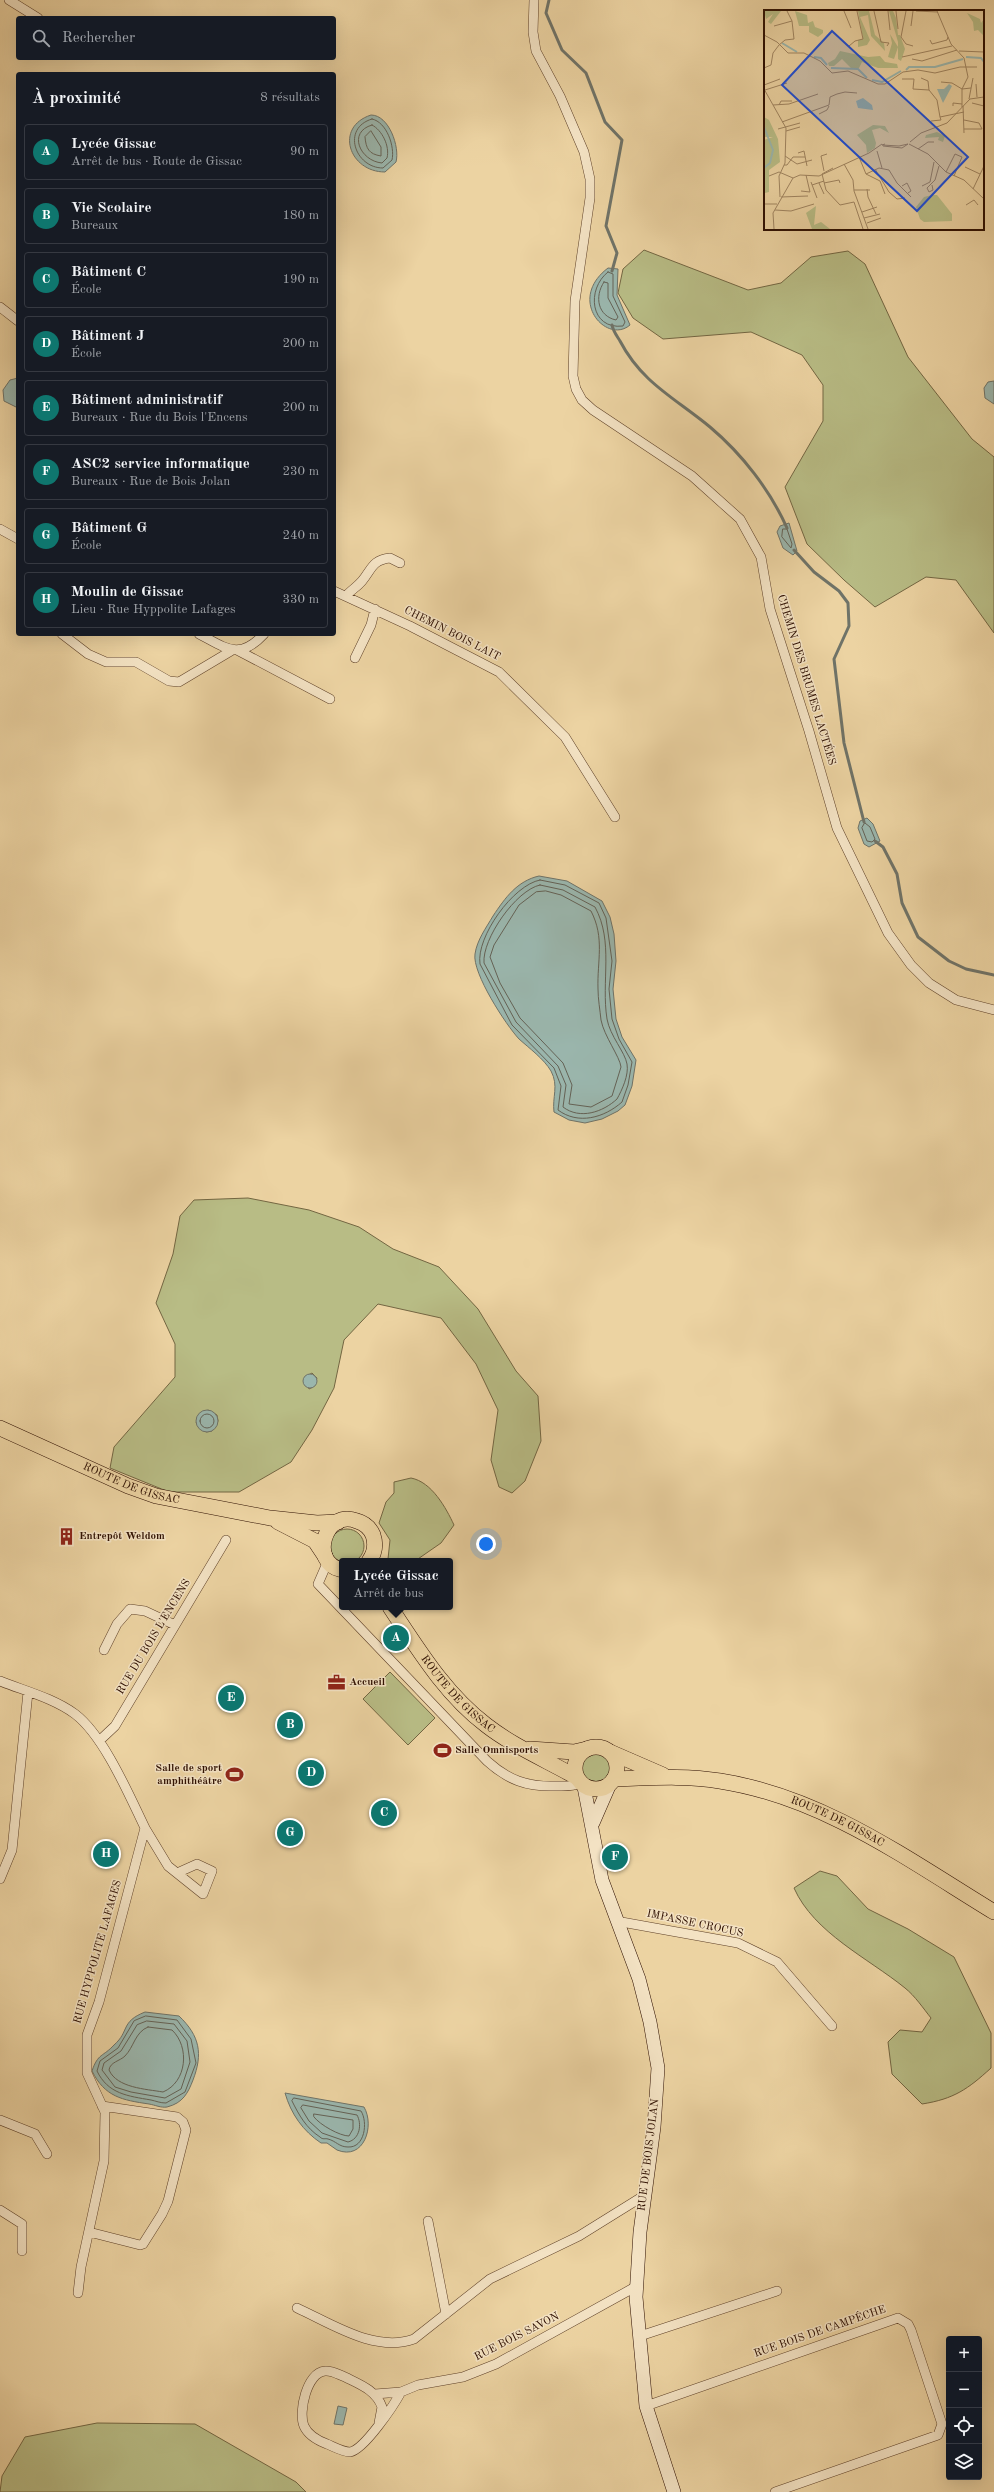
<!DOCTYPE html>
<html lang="fr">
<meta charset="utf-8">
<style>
body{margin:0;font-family:"Old Standard TT",serif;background:#20242c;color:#f1f3f6}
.controls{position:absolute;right:12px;bottom:12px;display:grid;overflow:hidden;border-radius:4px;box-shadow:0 4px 16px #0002}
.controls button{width:36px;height:36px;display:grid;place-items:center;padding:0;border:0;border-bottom:1px solid #363941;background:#171b24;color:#f1f3f6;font:20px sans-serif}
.you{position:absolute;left:486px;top:1544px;width:14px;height:14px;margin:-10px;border:3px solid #fff;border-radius:50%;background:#1a73e8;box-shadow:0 0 0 6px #1a73e833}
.badge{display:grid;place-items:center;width:26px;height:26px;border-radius:50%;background:#0f766e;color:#fff;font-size:13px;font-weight:700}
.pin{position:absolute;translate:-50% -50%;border:2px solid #fff;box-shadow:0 1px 4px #0006}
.popup{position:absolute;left:339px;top:1558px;width:114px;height:52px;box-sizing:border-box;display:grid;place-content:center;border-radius:4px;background:#171b24;filter:drop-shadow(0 1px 3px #0005);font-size:13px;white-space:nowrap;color:#9ea1a6}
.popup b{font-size:15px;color:#f1f3f6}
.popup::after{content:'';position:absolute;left:50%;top:100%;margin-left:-8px;border:8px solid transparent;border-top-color:#171b24}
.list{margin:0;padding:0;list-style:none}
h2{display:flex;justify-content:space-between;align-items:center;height:52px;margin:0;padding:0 16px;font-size:17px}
h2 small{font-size:13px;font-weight:400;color:#9ea1a6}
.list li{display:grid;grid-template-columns:26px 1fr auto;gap:12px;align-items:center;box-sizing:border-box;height:56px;margin:0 8px 8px;padding:0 8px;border:1px solid #363941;border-radius:4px}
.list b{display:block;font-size:15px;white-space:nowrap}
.list p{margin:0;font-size:13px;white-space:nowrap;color:#9ea1a6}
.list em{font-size:13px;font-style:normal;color:#9ea1a6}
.icon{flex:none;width:22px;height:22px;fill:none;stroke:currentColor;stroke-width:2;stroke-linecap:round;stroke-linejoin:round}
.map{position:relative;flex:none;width:994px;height:2492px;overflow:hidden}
.search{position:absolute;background:#171b24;box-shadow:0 4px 16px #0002;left:16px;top:16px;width:320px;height:44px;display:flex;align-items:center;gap:10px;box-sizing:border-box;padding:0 14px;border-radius:4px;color:#9ea1a6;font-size:15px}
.panel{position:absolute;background:#171b24;box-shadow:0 4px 16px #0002;left:16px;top:72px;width:320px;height:564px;border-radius:4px}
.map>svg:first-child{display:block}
.green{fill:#b8bc85;stroke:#736642;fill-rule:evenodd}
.water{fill:#9ab6ad;stroke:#6f7368}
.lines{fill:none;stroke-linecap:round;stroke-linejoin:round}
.shore{stroke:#646256;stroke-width:1}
.stream{stroke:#6f7368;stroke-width:3}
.street-casing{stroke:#5e4028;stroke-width:10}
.secondary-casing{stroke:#2e0f00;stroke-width:14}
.primary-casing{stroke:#2e0f00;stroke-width:16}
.street{stroke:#f3e2c3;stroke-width:9}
.secondary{stroke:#f3e2c3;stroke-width:13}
.primary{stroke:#ecd3a2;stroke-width:15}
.labels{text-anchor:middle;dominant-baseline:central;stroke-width:3;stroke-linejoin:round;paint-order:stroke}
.street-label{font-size:11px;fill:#2e0f00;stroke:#f3e2c3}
.poi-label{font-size:11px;font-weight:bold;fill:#2e0f00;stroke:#f3e2c3;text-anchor:start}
.inset-river{fill:none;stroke:#9ab6ad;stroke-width:2}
.inset-road{fill:none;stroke:#a08561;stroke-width:1}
.view{fill:#1d4ed8;fill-opacity:0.15;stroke:#1d4ed8;stroke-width:2}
.inset-edge{fill:none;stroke:#2e0f00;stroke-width:2}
</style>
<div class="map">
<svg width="994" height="2492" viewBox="0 0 994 2492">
<rect width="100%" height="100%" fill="#ecd3a2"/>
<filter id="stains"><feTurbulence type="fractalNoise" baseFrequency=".005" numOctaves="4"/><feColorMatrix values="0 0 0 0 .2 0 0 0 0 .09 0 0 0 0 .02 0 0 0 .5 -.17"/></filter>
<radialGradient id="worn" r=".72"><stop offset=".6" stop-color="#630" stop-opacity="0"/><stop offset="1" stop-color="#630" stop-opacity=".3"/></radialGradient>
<!-- green -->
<path class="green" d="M644 250 748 290 781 283 811 257 848 251 865 264 908 357 972 439 994 457V633L956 580 926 577 875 607 844 580 807 544 785 487 823 421V385L802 355 751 332 663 339 633 318 618 293 623 269Z
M248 1198 309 1210 359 1227 393 1249 439 1267 478 1309 516 1371 538 1396 541 1441 525 1481 512 1493 499 1487 491 1460 498 1410 476 1364 441 1318 378 1304 344 1340 334 1388 312 1430 291 1462 239 1492H169L110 1468 114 1447 175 1377V1344L156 1303 173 1254 180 1216 194 1200ZM312 1373 317 1378 313 1387 309 1389 305 1377ZM208 1410 217 1415 218 1421 212 1431 206 1432 196 1423 200 1415Z
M411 1478C432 1482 446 1508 454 1525L441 1543 415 1561H391L388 1559 390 1540 379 1523 386 1502 394 1493V1482Z
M330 1546a17 17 0 1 1 34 0a17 17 0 1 1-34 0Z
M390 1672 435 1718 408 1745 363 1699Z
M577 1768a18 18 0 1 1 36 0a18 18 0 1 1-36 0Z
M820 1871 837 1876 868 1909 908 1929 954 1957 991 2033V2068C968 2089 954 2099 922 2104L892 2074 888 2042 900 2030 922 2032 931 2018C923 2008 915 1996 905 1988 868 1958 814 1933 794 1888Z
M97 2423 195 2424 296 2482 306 2492H0L2 2476 25 2437Z"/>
<!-- water -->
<path class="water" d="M371 115C389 115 400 147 396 162L385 172C349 172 334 127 371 115Z
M608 268 618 269 617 295 630 325C607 345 566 300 608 268Z
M18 378V407H16L4 401 3 390 10 380Z
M994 381V404L985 398 984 388 988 382Z
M789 523 797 551 793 555 783 548 777 532 780 526Z
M867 818 873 824 880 841 869 847 864 844 858 828 860 821Z
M539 876 567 881 602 901 610 917 614 934 616 961 613 989 616 1019 622 1037 636 1060 632 1086 625 1105 618 1111 602 1119 585 1123 569 1120 554 1112C552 1097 559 1086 551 1071 544 1059 529 1048 519 1039 506 1025 472 973 475 954 477 940 486 928 493 916 505 898 517 881 539 876Z
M303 1381a7 7 0 1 1 14 0a7 7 0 1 1-14 0Z
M196 1421a11 11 0 1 1 22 0a11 11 0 1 1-22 0Z
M145 2012 179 2016C200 2036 203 2054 193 2080 188 2093 183 2103 167 2107 161 2108 155 2105 149 2104 122 2100 105 2097 92 2071 98 2053 103 2057 114 2045 130 2031 120 2022 145 2012Z
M285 2093 364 2107C375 2126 364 2161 337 2150 334 2148 330 2145 327 2143H321C303 2131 291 2114 285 2093Z
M338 2406 347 2408 343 2425 334 2424Z"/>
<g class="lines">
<!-- shore -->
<path class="shore" d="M372 119C387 122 395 147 392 160L383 168C355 168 341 128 372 119Z
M372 125C382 130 390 146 387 158L382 163C360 161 347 132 372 125Z
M371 131 381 147V156C369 154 366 149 365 137Z
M608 272 613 274V296L625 322 623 326C590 330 586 289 608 272Z
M604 282 608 283V298L618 317 616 320C598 316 594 297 604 282Z
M783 529H787L792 544 791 548 782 537Z
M865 823 870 827 875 839 872 842 867 841 862 828Z
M540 880 565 885 599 903 606 918 612 961 609 989 612 1019 619 1039 632 1062 628 1085 622 1102C604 1118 578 1125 558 1110L561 1086 554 1068 512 1025 480 964C476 937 513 885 540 880Z
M540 885 563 890 595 907C614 942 601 981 607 1019 610 1036 625 1052 627 1064 629 1075 622 1090 617 1099 603 1112 580 1120 563 1107L566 1085 558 1066 516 1022 484 963C482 939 516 890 540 885Z
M546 891 561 895 591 911C605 938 597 961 598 989 598 999 600 1010 601 1020 604 1036 620 1057 621 1067L612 1096 591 1107 569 1104 572 1085 563 1063 520 1018 500 983 490 957 494 945 519 905 536 892Z
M200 1421a7 7 0 1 1 14 0a7 7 0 1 1-14 0Z
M146 2016 177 2020 191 2039 196 2063 185 2092 166 2103C160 2103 156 2101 151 2100 128 2096 108 2094 97 2071L100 2061 118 2048 134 2021Z
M147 2021 174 2024 187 2041 190 2062 181 2089 165 2098 131 2092 115 2087 102 2070 104 2063 121 2051 137 2025Z
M148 2027 172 2030C190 2047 187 2082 163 2092 146 2089 117 2088 109 2070 110 2062 120 2061 125 2056 134 2047 135 2032 148 2027Z
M294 2098 361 2111C368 2122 365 2148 348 2147 339 2147 336 2141 328 2139 325 2138 323 2140 320 2137 306 2128 299 2115 292 2101Z
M303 2105 357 2115C362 2124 360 2139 348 2142L322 2133 309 2121 301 2108Z
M314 2114 353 2120V2129L349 2136C340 2136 320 2125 314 2117Z"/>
<!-- stream -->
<path class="stream" d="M549 0 546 13 562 50 586 73 605 122 622 140 606 226 617 253 612 271
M612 325C613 331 617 336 620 341 642 383 675 398 710 427 742 454 770 490 787 528
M794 550 814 572 839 591 848 603 849 626 834 659 844 743 864 822
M875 841 883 847 897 874 902 903 918 937 949 961 966 969 994 975"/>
<defs>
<path id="street" d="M9 0 38 18
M534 0 533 32 536 51 560 96 584 152 590 179V198L575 301 573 376 576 389 582 400 593 410 692 476 740 519 761 557 770 609 809 731 837 828 888 933 911 965 929 983 956 1000 994 1010
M0 307 18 321
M0 529 18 539
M334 591 410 626 499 672 565 737 615 817
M346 596C351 590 357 587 362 581 372 569 372 560 390 558L400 563
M62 634 88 654 106 662H136L169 681 179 682 231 651
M199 634C226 648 239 661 264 634
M237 650 330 699
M355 658 371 625 375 609
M328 1561 318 1584 487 1761C508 1780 527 1787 555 1786 564 1786 572 1787 580 1783
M104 1650 117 1624 130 1609 145 1611 175 1625
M0 1681C25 1691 53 1698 75 1714 104 1736 129 1795 145 1828L99 2002 87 2035V2073L105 2112 104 2161 81 2267 78 2293
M99 1741 115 1726 226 1540
M145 1828 168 1866 203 1894 212 1871 197 1864 177 1873
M0 1879 12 1850 28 1692
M616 1921 738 1943 777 1962 832 2026
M0 2120 35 2134 47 2154
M0 2210 22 2224V2251
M428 2221 446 2314
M89 2232 140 2245 143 2244 162 2214 168 2201 186 2130 183 2122 177 2117 102 2106
M297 2308C332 2324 375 2353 414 2339L490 2279 579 2236 645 2195
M640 2336 777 2291
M375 2394 401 2392 418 2385 463 2377 496 2364 637 2286
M646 2406 898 2318 908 2324 911 2330 942 2424 938 2435 775 2492
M379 2423 382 2407C376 2390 359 2384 345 2377 339 2375 332 2370 325 2371 307 2372 298 2412 304 2426 308 2435 319 2441 327 2444 334 2447 343 2452 350 2452 364 2450 394 2405 401 2392"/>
<path id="secondary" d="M584 1787 602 1880 639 1979 650 2022 658 2068 654 2127 640 2232 636 2297 646 2406 674 2492
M593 1823 610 1784"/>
<g id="primary">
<path id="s1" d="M0 1428 128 1486 156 1496 270 1518 317 1523 338 1522"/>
<path d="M278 1522 315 1541 325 1556"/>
<path d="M342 1570C308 1563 325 1508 357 1521 364 1523 370 1528 373 1535 376 1544 375 1553 369 1561"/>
<path id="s2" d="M390 1607C418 1649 445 1694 486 1725 513 1746 546 1760 576 1777"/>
<circle cx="596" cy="1768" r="21"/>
<path d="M530 1749 574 1752 587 1749"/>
<path d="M610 1752 663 1775"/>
<path id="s3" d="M614 1779C649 1778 684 1775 720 1781 823 1797 907 1859 994 1912"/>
</g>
</defs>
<!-- street casing -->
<use href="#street" class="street-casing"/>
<!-- secondary casing -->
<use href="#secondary" class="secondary-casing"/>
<!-- primary casing -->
<use href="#primary" class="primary-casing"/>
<!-- street -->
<use href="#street" class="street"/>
<!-- secondary -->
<use href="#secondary" class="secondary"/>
<!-- primary -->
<use href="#primary" class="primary"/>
</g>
<!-- icons -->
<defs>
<symbol id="building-bare" viewBox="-9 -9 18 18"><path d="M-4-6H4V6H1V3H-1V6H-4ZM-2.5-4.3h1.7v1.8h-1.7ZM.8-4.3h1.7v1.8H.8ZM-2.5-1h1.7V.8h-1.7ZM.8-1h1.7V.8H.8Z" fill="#8f2418" stroke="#f3e2c3" stroke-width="2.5" paint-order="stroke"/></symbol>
<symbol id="office-bare" viewBox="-9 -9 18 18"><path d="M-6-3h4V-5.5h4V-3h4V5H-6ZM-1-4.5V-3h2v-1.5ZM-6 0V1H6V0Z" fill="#8f2418" stroke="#f3e2c3" stroke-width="2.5" paint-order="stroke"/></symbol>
<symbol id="stadium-bare" viewBox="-9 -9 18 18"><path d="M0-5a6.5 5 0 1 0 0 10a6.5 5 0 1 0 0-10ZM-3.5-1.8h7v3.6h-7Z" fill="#8f2418" stroke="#f3e2c3" stroke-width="2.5" paint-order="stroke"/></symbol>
</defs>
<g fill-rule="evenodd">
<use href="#building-bare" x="54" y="1524" width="25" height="25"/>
<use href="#office-bare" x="324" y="1670" width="25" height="25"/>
<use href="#stadium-bare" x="430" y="1738" width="25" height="25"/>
<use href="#stadium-bare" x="222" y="1762" width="25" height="25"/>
</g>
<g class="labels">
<!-- street labels -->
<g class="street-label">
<text transform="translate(452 634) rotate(27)">CHEMIN BOIS LAIT</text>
<text transform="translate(806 680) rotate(73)">CHEMIN DES BRUMES LACTÉES</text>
<text stroke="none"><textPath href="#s1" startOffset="143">ROUTE DE GISSAC</textPath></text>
<text transform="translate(154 1637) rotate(-59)">RUE DU BOIS L'ENCENS</text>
<text stroke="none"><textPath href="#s2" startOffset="111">ROUTE DE GISSAC</textPath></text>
<text stroke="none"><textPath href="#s3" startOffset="231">ROUTE DE GISSAC</textPath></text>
<text transform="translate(695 1924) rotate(12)">IMPASSE CROCUS</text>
<text transform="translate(98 1952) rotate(-74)">RUE HYPPOLITE LAFAGES</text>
<text transform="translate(649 2155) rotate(-83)">RUE DE BOIS JOLAN</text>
<text transform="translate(820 2332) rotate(-19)">RUE BOIS DE CAMPÊCHE</text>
<text transform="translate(517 2337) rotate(-27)">RUE BOIS SAVON</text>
</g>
<!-- poi labels -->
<g class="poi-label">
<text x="79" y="1536">Entrepôt Weldom</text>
<text x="349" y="1682">Accueil</text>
<text x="455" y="1750">Salle Omnisports</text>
<text x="222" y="1768" text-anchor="end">Salle de sport<tspan x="222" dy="13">amphithéâtre</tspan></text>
</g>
</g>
<!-- overview -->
<g transform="translate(764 10)">
<rect width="220" height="220" fill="#ecd3a2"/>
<path d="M0 1H17L7 14 4 12 9 4 2 9ZM31 1 43 5 44 13 49 11 51 17 59 20V23L54 27 45 22V16H35ZM94 1H105L111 25 120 33 121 41 107 26 104 5 96 7 106 30 103 35 94 37V30L99 29ZM125 1H129L132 8 134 25H136L141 39 137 51 134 49V32ZM203 3 216 9 217 13 220 9V26L214 20 210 21 209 12ZM126 24 134 37 130 49 124 47 128 33ZM76 41 104 47 116 46 121 52 133 54 134 58H114L98 52 95 58 88 59 78 49 70 56H65L64 53 71 49ZM0 107 5 110 14 129 16 152 5 160V182L1 183 0 130 9 127H0ZM109 115 121 116 125 123 116 118 108 120 112 133 111 138 103 143 102 135 93 125ZM173 122 181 126 179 132 174 130 175 127 161 128 162 125ZM168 185H173L188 204V211L160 212 156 209 152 197 160 187ZM52 196 50 215 57 212 66 219H48L42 203Z" fill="#b8bc85"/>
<path d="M185 74 188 76 179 93 173 79H180ZM99 88 108 95 109 100 94 98 92 91Z" fill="#9ab6ad"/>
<path class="inset-river" d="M18 33 33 42M50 47 57 48 63 55M202 47 217 48 220 52M67 58 94 59 103 68M142 60 145 57H171L199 49M108 70 118 72 137 61M0 117 9 140 6 153 0 158"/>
<path class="inset-road" d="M80 1 87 18M110 1 117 32 125 33 123 36M124 1 126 20M132 1 134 19M142 1 137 27 142 34 149 36M152 1 174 2M173 1 187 34 200 48 204 67 198 79V97M10 16 28 11M147 16 149 1M0 25 13 32 24 43H40L56 51 68 63 84 61 114 74H121L139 62 154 60 171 63 196 57H213M166 30 168 34 183 30 184 27M85 36 91 31 99 29 93 1M195 41 220 42M138 47 188 36M148 49 158 51 193 40M0 58 7 55 9 43 15 35 21 30 30 29 28 11 23 1M157 68 164 71 165 80M138 69H150L149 79 165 80M177 72 188 73 198 79 207 78M212 74 213 87M0 75 16 69M0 79 22 118 21 153 15 166 16 187M1 80 23 73M165 80 173 90 176 107 200 102M205 89 209 68M208 93 220 96M9 95 25 94 54 84M15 95 17 91H28M189 96V93L198 94M199 96 200 123M55 104 63 100 65 96M200 110 215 113 218 119H200M167 111 177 110 176 107M18 112 65 95 66 87 73 84 81 82 93 83M14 119 36 113M22 121 36 117M146 132 157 123 183 113 206 89 220 87M121 134 118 135 135 136 144 134M145 134 164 144 182 162 200 170 220 189M119 136 138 138 144 134M154 139 164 132H170M113 141 118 158M34 143 40 141 43 156M21 146 33 154 48 150M95 147 102 164 115 158 125 160 133 173 147 187M80 154 89 170 90 181 104 219M20 155H23L29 147H41M201 157 216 164M69 158 58 164 62 180 76 195 90 192 99 219M111 159 125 182 133 189 141 188M60 161 57 146 63 144M182 162 191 144 198 147 190 166M102 164 116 171 121 184M5 166 15 162 29 168M47 172 53 188M55 173 60 184M60 173 75 170 76 173M48 175 60 171M168 175 169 180 165 182 163 178 171 170 175 156M138 176 143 173 147 181 144 183M158 176 166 172 170 152M103 179 104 187 112 204M209 179 220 156M90 180H106M37 181 46 182 42 165M17 187 44 186M0 194H13M202 195 210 190 214 195M11 200 27 201 50 194M98 202 113 197M100 208 116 204M103 213 117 208M10 219 9 203 29 168 36 165 55 166 105 143 118 134"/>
<path class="view" d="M68 21 204 147 153 201 18 75Z"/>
<rect width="220" height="220" class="inset-edge"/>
</g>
<rect width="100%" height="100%" filter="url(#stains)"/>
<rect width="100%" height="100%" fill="url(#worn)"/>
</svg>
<div class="controls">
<button>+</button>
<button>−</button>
<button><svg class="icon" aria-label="locate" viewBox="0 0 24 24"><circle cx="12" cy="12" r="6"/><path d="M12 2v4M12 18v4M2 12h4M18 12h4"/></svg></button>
<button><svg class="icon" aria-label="layers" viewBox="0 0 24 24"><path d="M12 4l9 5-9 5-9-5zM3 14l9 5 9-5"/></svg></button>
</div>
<div class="you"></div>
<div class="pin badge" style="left:396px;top:1638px">A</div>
<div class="popup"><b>Lycée Gissac</b>Arrêt de bus</div>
<div class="pin badge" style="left:290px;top:1725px">B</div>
<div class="pin badge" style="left:384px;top:1813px">C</div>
<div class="pin badge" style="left:311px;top:1773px">D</div>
<div class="pin badge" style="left:231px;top:1698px">E</div>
<div class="pin badge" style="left:615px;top:1857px">F</div>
<div class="pin badge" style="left:290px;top:1833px">G</div>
<div class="pin badge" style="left:106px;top:1854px">H</div>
<div class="search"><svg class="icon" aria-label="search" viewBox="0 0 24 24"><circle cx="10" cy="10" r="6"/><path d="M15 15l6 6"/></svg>Rechercher</div>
<section class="panel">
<h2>À proximité<small>8 résultats</small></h2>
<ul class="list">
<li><span class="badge">A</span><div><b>Lycée Gissac</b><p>Arrêt de bus · Route de Gissac</p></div><em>90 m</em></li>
<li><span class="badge">B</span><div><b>Vie Scolaire</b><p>Bureaux</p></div><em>180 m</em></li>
<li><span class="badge">C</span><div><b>Bâtiment C</b><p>École</p></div><em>190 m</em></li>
<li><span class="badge">D</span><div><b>Bâtiment J</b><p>École</p></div><em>200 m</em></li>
<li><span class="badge">E</span><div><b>Bâtiment administratif</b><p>Bureaux · Rue du Bois l'Encens</p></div><em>200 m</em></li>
<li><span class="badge">F</span><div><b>ASC2 service informatique</b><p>Bureaux · Rue de Bois Jolan</p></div><em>230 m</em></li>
<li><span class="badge">G</span><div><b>Bâtiment G</b><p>École</p></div><em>240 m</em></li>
<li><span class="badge">H</span><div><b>Moulin de Gissac</b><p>Lieu · Rue Hyppolite Lafages</p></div><em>330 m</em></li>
</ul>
</section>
</div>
